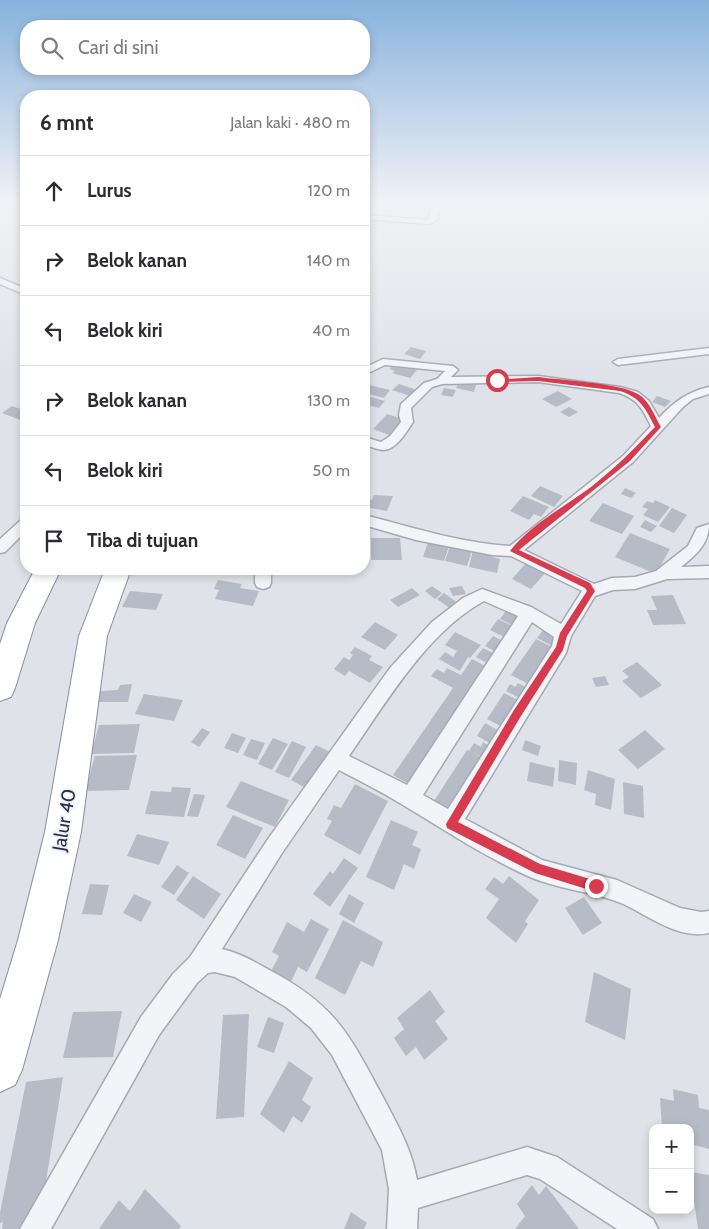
<!DOCTYPE html>
<html lang="id">
<meta charset="utf-8">
<style>
body{margin:0;font-family:Cabin,sans-serif;background:#f7f7f7;color:#2b2b33}
.controls{position:absolute;right:15px;bottom:15px;display:grid;overflow:hidden;border-radius:10px;box-shadow:0 2px 8px #0003}
.controls button{width:45px;height:45px;display:grid;place-items:center;padding:0;border:0;border-bottom:1px solid #e1e1e2;background:#fff;color:#2b2b33;font:25px sans-serif}
.stop{position:absolute;width:15px;height:15px;margin:-11px;border:4px solid #d63c4e;border-radius:50%;background:#fff}
.stop.end{background:#d63c4e;border-color:#fff;box-shadow:0 1px 5px #0008}
.list{margin:0;padding:0;list-style:none}
h2{display:flex;justify-content:space-between;align-items:center;height:65px;margin:0;padding:0 20px;font-size:21px}
h2 small{font-size:16px;font-weight:400;color:#7c7c81}
.list li{display:grid;grid-template-columns:32px 1fr auto;gap:15px;align-items:center;box-sizing:border-box;height:70px;padding:0 20px;border-top:1px solid #e1e1e2}
.list b{display:block;font-size:19px;white-space:nowrap}
.list em{font-size:16px;font-style:normal;color:#7c7c81}
.icon{flex:none;width:28px;height:28px;fill:none;stroke:currentColor;stroke-width:2;stroke-linecap:round;stroke-linejoin:round}
.map{position:relative;flex:none;width:709px;height:1229px;overflow:hidden}
.search{position:absolute;background:#fff;box-shadow:0 2px 8px #0003;left:20px;top:20px;width:350px;height:55px;display:flex;align-items:center;gap:12px;box-sizing:border-box;padding:0 18px;border-radius:20px;color:#7c7c81;font-size:19px}
.panel{position:absolute;background:#fff;box-shadow:0 2px 8px #0003;left:20px;top:90px;width:350px;height:485px;border-radius:20px}
.map>svg:first-child{display:block}
.building{fill:#b6bcc7}
.lines{fill:none;stroke-linecap:round;stroke-linejoin:round}
.street-casing{stroke:#a4aab4;stroke-width:3}
.highway-casing{stroke:#868fa1;stroke-width:2}
.street{fill:#f2f4f7;fill-rule:evenodd}
.highway{fill:#fff;fill-rule:evenodd}
.route{fill:#d63c4e}
.labels{text-anchor:middle;dominant-baseline:central;stroke-width:4;stroke-linejoin:round;paint-order:stroke}
.near-street-label{font-size:19px;fill:#273042;stroke:#eff2f7}
</style>
<div class="map">
<svg width="709" height="1229" viewBox="0 0 709 1229">
<rect width="100%" height="100%" fill="#dfe3e9"/>
<!-- building -->
<path class="building" d="M411 347 426 351 420 359 404 354Z
M400 365 417 370 410 378 392 373 395 371 389 369 392 367 398 368Z
M459 382 476 385 474 392 456 388Z
M364 384 390 390 384 398 364 393Z
M399 384 417 390 410 396 392 390Z
M444 388 456 390 453 397 441 395Z
M558 391 572 399 556 407 542 399Z
M364 395 385 401 379 408 364 404Z
M657 396 671 401 665 407 652 402Z
M12 406 26 411V422L2 413Z
M569 407 578 412 569 417 560 412Z
M387 414 403 419 389 435 373 429Z
M540 486 563 496 554 507 531 496Z
M625 488 636 493 631 498 621 494Z
M374 495 393 496 387 511 365 507 368 499 372 500Z
M523 496 549 507 541 517 534 514 529 520 510 511Z
M655 500 670 507 658 522 643 515 648 509 642 507 647 501 653 503Z
M603 503 634 516 622 534 589 521Z
M672 508 687 515 674 533 659 526Z
M645 520 657 526 651 532 640 527Z
M630 533 670 549 656 574 615 557Z
M371 538H400L402 560H371Z
M428 542 449 546 444 561 423 557Z
M450 546 472 551 467 566 445 561Z
M473 550 493 554 492 557 500 559 497 573 469 567Z
M526 563 547 571 531 589 512 579Z
M218 580 242 584 240 588 259 591 253 606 215 599 219 590 214 589Z
M432 586 442 593 435 599 425 591Z
M462 586 466 594 453 596 449 588Z
M412 588 420 595 398 607 390 600Z
M130 591 163 594 156 610 122 607Z
M444 593 462 606 455 612 437 599Z
M673 595 686 624 653 625 647 610H657L651 596Z
M508 608 524 616 516 627 500 619Z
M498 619 516 628 508 639 490 630Z
M375 622 398 635 385 650 361 637Z
M544 629 561 637 554 647 537 638Z
M455 632 481 645 470 658 468 657 460 671 439 659 445 652 453 657 457 651 445 645Z
M493 636 507 643 500 654 485 646Z
M536 639 554 648 530 685 511 675Z
M355 647 372 656 369 660 383 667 370 683 349 671 345 676 334 669 344 657 349 660 353 655 350 653Z
M483 648 499 656 492 666 476 657Z
M472 659 491 669 414 787 393 775 453 688 431 676 437 669 444 673 447 668 461 675Z
M637 662 662 685 641 698 622 681 629 677 622 671Z
M605 676 609 685 596 687 592 678Z
M518 683 530 689 523 700 506 691 510 684 515 687Z
M132 684 128 702H97L100 691 118 690 120 685Z
M504 693 522 702 506 729 487 719Z
M144 694 183 700 174 721 135 714Z
M485 723 503 733 495 746 477 736Z
M140 724 134 753 91 754 99 725Z
M202 728 210 732 199 747 191 742Z
M645 730 665 749 638 769 618 750Z
M232 733 246 738 238 753 224 748Z
M273 738 288 744 272 770 258 764Z
M251 739 265 743 257 760 243 755Z
M525 740 541 746 538 756 522 750Z
M292 741 306 747 289 778 275 772Z
M483 742 494 749 487 760 473 752 487 761 455 814 434 801 467 750 469 751 474 743 481 747Z
M316 745 334 754 311 791 291 780Z
M137 755 129 790 85 791 95 756Z
M559 760 577 763 576 785 558 781Z
M530 762 555 768 553 787 527 781Z
M588 770 615 779 611 810 595 805 596 794 584 790Z
M241 781 289 800 275 827 226 807Z
M623 782 643 786 644 818 624 814Z
M355 784 388 801 360 855 324 835 332 821 327 819 334 805 341 808Z
M172 787 191 788 184 817 145 814 151 791 171 792Z
M194 794 205 795 198 817 187 816Z
M233 815 263 828 245 859 216 845Z
M391 820 418 832 412 845 421 849 414 869 404 864 394 890 366 877Z
M137 834 169 842 159 865 127 856Z
M344 858 358 868 330 907 313 894 330 871 333 874Z
M177 865 189 873 174 895 161 887Z
M193 876 221 894 204 919 176 900Z
M509 876 539 900 525 921 528 924 516 943 486 918 499 899 485 889 494 877 503 884Z
M90 884 109 885 102 915 82 914Z
M134 894 152 902 141 922 123 913Z
M349 894 364 903 354 923 339 914Z
M584 897 602 923 583 935 565 908Z
M311 919 329 929 307 972 298 967 289 986 269 975 279 956 272 952 287 922 304 932Z
M343 920 383 942 373 967 361 961 345 995 315 978Z
M594 972 631 989 625 1040 585 1022Z
M430 990 445 1012 435 1021 448 1039 424 1060 416 1047 406 1056 394 1038 404 1029 397 1018Z
M122 1011 113 1057 63 1058 73 1012Z
M249 1014 244 1117 216 1119 223 1015Z
M268 1017 284 1023 274 1053 257 1047Z
M289 1061 313 1078 302 1100 311 1107 302 1123 293 1116 284 1133 260 1114Z
M63 1077 40 1218 25 1229H2L3 1222 0 1223V1213L26 1082Z
M673 1089 698 1095 699 1108 709 1110V1149L690 1144V1128H662L660 1098 674 1101Z
M690 1172 709 1175V1229H698Z
M532 1185 539 1195 546 1186 579 1229H515L525 1216 517 1204Z
M145 1189 181 1226 179 1229H99L119 1200 130 1211Z
M351 1212 367 1223 364 1229H344Z"/>
<g class="lines">
<defs>
<path id="street" d="M433 203H441L437 220 429 224 364 219V215L428 220Z
M0 278 26 289V295L0 284Z
M709 348V354L618 365 613 362 618 359Z
M383 359 453 366 458 370 451 377 538 376 620 387 638 392 649 401 659 418C674 402 687 392 709 387V394L693 399 683 407 633 462 524 550 594 584 612 578 635 577 656 571 688 546 697 528 709 524C709 544 696 555 681 567L709 566V578L667 579 635 589 613 590 595 596 571 636 566 653 465 819 542 860 617 880 680 908 701 912 709 911V933C678 940 648 915 621 903 592 891 560 890 530 877 485 857 445 830 403 805 382 792 360 781 339 770L282 853 222 949C240 953 255 962 271 971 337 1006 350 1036 384 1099 398 1126 412 1150 417 1180L527 1147 557 1157 653 1219 658 1229H617L540 1179 527 1175 418 1208 417 1229H387L389 1189 382 1150 332 1055 311 1028 286 1007 235 977 215 972 208 973 197 983 159 1035 51 1229H20L141 1017 173 974 190 957 268 839 390 668 432 622 463 598 482 589 531 607 561 624 582 591 511 556 492 555 416 540 364 525V515C412 527 460 543 510 546L623 456 651 426C643 410 638 399 619 393L538 382 442 384 432 387 411 408 413 422C407 431 397 449 384 450 378 450 370 446 364 445V437L381 442 390 436 401 422 399 415 401 404 424 383 437 379 445 371 385 365 364 375V368ZM484 601 518 616 407 785 349 756C385 704 427 632 484 601ZM532 622 554 637 552 646 448 809 423 795Z
M26 518V531L5 552 0 553V539L21 520Z
M255 569H271V583L269 587 263 589 257 587 255 583Z"/>
<path id="highway" d="M35 569H61L35 623 15 688 11 697 0 701V644L7 623Z
M105 569H131L107 636 81 832 58 940 22 1070 15 1085 0 1092V999L18 940 45 832 79 636Z"/>
</defs>
<!-- street casing -->
<use href="#street" class="street-casing"/>
<!-- highway casing -->
<use href="#highway" class="highway-casing"/>
<!-- street -->
<use href="#street" class="street"/>
<!-- highway -->
<use href="#highway" class="highway"/>
</g>
<!-- sky -->
<linearGradient id="sky" x2="0" y2="1"><stop stop-color="#88b2dd"/><stop offset="0.54" stop-color="#f1f2f5"/><stop offset="1" stop-color="#f1f2f5" stop-opacity="0"/></linearGradient>
<rect width="709" height="375" fill="url(#sky)"/>
<!-- route -->
<path class="route" d="M538 377C561 380 617 383 636 393 649 399 654 415 661 427L630 461 519 550 590 583 595 591 567 636 563 650 521 716 458 822 540 864 600 882 602 886 600 890 596 892 535 873 447 828 446 824 514 710 556 647 560 633 587 591 585 588 510 551C530 525 564 507 591 487 614 469 635 448 655 427 645 408 641 398 620 391L538 381 497 382 494 380Z"/>
<g class="labels">
<!-- near-street labels -->
<g class="near-street-label">
<text transform="translate(64 820) rotate(-80)">Jalur 40</text>
</g>
</g>
</svg>
<div class="controls">
<button>+</button>
<button>−</button>
</div>
<div class="stop" style="left:497px;top:380px"></div>
<div class="stop end" style="left:596px;top:886px"></div>
<div class="search"><svg class="icon" aria-label="search" viewBox="0 0 24 24"><circle cx="10" cy="10" r="6"/><path d="M15 15l6 6"/></svg>Cari di sini</div>
<section class="panel">
<h2>6 mnt<small>Jalan kaki · 480 m</small></h2>
<ul class="list">
<li><svg class="icon" aria-label="ahead" viewBox="0 0 24 24"><path d="M12 20V5M6 11l6-6 6 6"/></svg><div><b>Lurus</b></div><em>120 m</em></li>
<li><svg class="icon" aria-label="right" viewBox="0 0 24 24"><path d="M7 20v-9h11M14 6l5 5-5 5"/></svg><div><b>Belok kanan</b></div><em>140 m</em></li>
<li><svg class="icon" aria-label="left" viewBox="0 0 24 24"><path d="M17 20v-9H6M10 6l-5 5 5 5"/></svg><div><b>Belok kiri</b></div><em>40 m</em></li>
<li><svg class="icon" aria-label="right" viewBox="0 0 24 24"><path d="M7 20v-9h11M14 6l5 5-5 5"/></svg><div><b>Belok kanan</b></div><em>130 m</em></li>
<li><svg class="icon" aria-label="left" viewBox="0 0 24 24"><path d="M17 20v-9H6M10 6l-5 5 5 5"/></svg><div><b>Belok kiri</b></div><em>50 m</em></li>
<li><svg class="icon" aria-label="arrive" viewBox="0 0 24 24"><path d="M6 21V4h12l-3 4 3 4H6"/></svg><div><b>Tiba di tujuan</b></div></li>
</ul>
</section>
</div>
